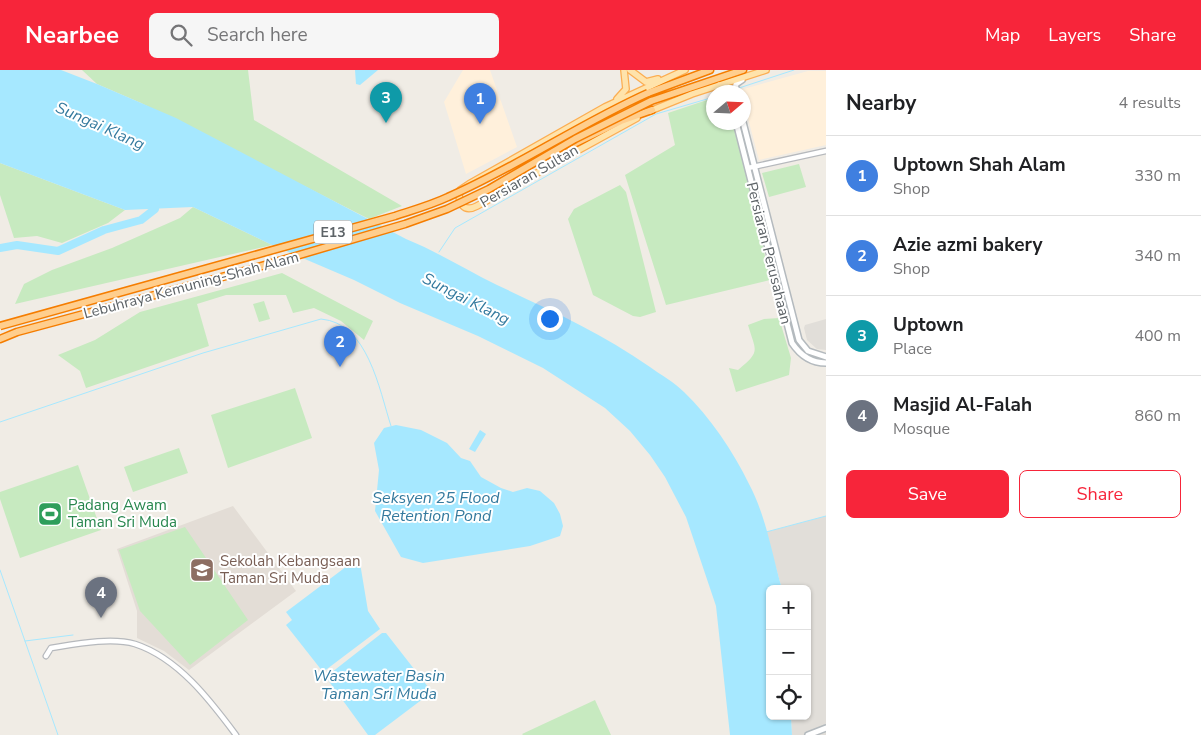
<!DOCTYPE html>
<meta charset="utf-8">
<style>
body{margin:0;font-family:"Nunito Sans",sans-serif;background:#f6f6f6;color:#202124}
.controls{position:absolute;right:15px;bottom:15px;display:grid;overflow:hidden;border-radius:8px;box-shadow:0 1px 4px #0004}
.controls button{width:45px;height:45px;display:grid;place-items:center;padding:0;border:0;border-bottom:1px solid #e0e0e0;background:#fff;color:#202124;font:25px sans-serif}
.compass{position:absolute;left:706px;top:15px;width:45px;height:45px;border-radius:50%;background:#fff;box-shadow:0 1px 4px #0004;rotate:71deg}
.you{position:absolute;left:549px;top:248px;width:18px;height:18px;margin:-12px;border:4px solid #fff;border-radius:50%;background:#1a73e8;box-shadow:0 0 0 8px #1a73e833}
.badge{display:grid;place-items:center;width:32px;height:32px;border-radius:50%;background:#f7253a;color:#fff;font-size:16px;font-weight:700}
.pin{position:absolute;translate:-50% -41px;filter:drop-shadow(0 1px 2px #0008)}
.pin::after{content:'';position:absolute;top:26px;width:18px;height:15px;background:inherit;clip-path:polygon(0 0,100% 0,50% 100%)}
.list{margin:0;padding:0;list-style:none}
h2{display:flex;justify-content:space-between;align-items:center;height:65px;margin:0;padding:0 20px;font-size:21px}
h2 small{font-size:16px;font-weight:400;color:#757577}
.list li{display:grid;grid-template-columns:32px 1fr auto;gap:15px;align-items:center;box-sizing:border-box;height:80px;padding:0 20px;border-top:1px solid #e0e0e0}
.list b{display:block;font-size:19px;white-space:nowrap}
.list p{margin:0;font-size:16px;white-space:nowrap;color:#757577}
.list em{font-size:16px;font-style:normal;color:#757577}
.actions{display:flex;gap:10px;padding:15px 20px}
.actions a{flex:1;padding:11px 0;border:1px solid #f7253a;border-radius:8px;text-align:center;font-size:18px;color:#f7253a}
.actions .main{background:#f7253a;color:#fff}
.icon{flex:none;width:28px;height:28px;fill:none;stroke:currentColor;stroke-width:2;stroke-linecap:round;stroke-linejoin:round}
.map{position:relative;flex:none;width:826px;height:665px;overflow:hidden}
header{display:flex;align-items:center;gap:30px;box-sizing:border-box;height:70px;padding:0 25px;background:#f7253a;color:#fff}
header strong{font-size:24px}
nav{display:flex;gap:28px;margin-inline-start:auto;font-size:18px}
.search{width:350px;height:45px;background:#f6f6f6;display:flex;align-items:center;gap:12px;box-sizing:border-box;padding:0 18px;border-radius:8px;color:#757577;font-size:19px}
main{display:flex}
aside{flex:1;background:#fff}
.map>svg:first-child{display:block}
.commercial{fill:#fff0db}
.industrial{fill:#e1ded9}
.education{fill:#e3ddd6}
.green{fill:#c7eac0}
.water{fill:#a6e8ff}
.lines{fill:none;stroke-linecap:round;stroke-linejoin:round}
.stream{stroke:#a6e8ff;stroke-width:1}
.river{stroke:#a6e8ff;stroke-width:8}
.tertiary-casing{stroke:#b6b9bd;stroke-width:7}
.secondary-casing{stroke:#b4babe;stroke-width:8}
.primary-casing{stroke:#fcae52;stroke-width:8}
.motorway-casing{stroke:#f57d00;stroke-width:9}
.tertiary{stroke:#fff;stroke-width:4.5}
.secondary{stroke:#fff;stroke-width:5}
.primary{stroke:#ffe3ab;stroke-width:5.5}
.motorway{stroke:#ffce8d;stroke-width:6}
.motorway-bridge-casing{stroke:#f57d00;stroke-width:9;stroke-linecap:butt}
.motorway-bridge{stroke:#ffce8d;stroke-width:6}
.labels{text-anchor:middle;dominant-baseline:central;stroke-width:4;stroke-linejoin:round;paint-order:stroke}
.shield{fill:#fff;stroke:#8e9295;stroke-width:1}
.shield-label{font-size:14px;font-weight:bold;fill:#5d6367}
.street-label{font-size:15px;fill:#5d6367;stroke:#fff}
.leisure-label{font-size:15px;fill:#27864d;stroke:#fff;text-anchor:start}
.education-label{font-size:15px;fill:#785e54;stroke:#fff;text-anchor:start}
.water-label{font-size:16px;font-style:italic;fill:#347a9e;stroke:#fff}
</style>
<header>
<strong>Nearbee</strong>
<div class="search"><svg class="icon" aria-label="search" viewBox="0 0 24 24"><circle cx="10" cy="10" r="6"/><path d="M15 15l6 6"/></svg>Search here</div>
<nav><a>Map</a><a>Layers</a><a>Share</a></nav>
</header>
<main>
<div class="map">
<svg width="826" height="665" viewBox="0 0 826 665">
<rect width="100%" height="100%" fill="#f0ece5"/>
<!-- commercial -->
<path class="commercial" d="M463 0H490L517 77 466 104 444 32Z
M808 1H826V75L759 90 744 33V22L740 20Z"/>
<!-- industrial -->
<path class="industrial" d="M826 249V280L817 279 807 270 804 258 805 255Z
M826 446V665H792L791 646H807V519H782L766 462Z"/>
<!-- education -->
<path class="education" d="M233 436 296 521 189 600 164 581 137 568V541L117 479Z"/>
<!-- green -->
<path class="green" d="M82 0H248L254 50 402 136 369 149 141 33 97 14Z
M713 28 714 52 737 53 770 210 666 235 625 105 675 75 668 43Z
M0 93 125 140 108 153 62 173 37 166 14 168 0 125Z
M799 94 806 117 769 127 762 103Z
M620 115 626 122 656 242 640 247 633 246 593 225 568 149 574 139Z
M193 137 272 175 15 234 24 214 52 200 112 178 180 148Z
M282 203 373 251 364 270 341 251 314 238 293 243 286 225H226L197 234 209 276 86 318 80 301 58 285 95 270 140 242Z
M264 231 270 249 259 252 253 234Z
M779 248 791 288 789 305 736 322 729 298 738 300C761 281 756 282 748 255L764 249Z
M295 318 312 368 228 398 211 345Z
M179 378 188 403 133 422 124 397Z
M78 395 101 460 20 488 0 429V422Z
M185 457 248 550 190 595 140 541 119 480Z
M595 630 611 665H523L522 664Z"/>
<!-- water -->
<path class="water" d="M0 0H61L97 14 176 48 406 169C438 182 466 200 497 215 550 240 602 263 650 297 661 305 674 312 684 322 710 347 733 381 749 414 766 446 772 484 782 519H770V646H791L792 665H730L716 536 686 447 665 407 650 385 630 361 605 338 543 298 478 266 400 233 354 210 272 175 193 137 125 140 0 93Z
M355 0H378L360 15 356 14Z
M396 355 421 360 447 373 461 388 470 391 481 407 501 418 513 422 527 418 540 421 554 433 560 444 563 456 560 466 530 476 423 493 401 487 375 441 379 400 374 373 384 358Z
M480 360 486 364 475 382 469 379Z
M359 487 368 541 380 559 323 602 286 555 292 550 286 542Z
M382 563H386L432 622 375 665H368L328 610 327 606Z"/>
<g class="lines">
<!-- stream -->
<path class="stream" d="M739 18 794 0
M439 182 455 158 656 44 714 27
M0 352 203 283 321 249C368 253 379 319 391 356
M766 462 826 446
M0 500 58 665
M25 571 73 565"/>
<!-- river -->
<path class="river" d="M0 178 17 175 58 181 104 160 141 150 155 139 156 129"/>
<defs>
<path id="tertiary" d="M748 98 826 81
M46 586 51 578C76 574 111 567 135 574 178 588 210 630 236 665"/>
<path id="secondary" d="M719 15 726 19 728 22
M735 22 736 14 742 10
M736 52 792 273C800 285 811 293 826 293
M743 52 799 270 808 281 826 287
M808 665 826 658"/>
<path id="primary" d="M630 0 646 12 658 9
M617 29 626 19 624 0
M650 41 692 24 766 0
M637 48 477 136C464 143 457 133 460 120L469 114 605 37 685 0"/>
<path id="motorway" d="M648 23 710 0
M651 31 743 0
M555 83 621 51 652 40
M0 269 17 262 255 198"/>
</defs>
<!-- tertiary casing -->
<use href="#tertiary" class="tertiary-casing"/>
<!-- secondary casing -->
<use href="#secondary" class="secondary-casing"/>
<!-- primary casing -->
<use href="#primary" class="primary-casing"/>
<!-- motorway casing -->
<use href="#motorway" class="motorway-casing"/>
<!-- tertiary -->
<use href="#tertiary" class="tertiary"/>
<!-- secondary -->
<use href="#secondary" class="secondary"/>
<!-- primary -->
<use href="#primary" class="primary"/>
<!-- motorway -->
<use href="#motorway" class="motorway"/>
<defs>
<path id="motorway-bridge" d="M255 198 405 154 447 139 489 119 575 69 651 31
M0 256 395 146C413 140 431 135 448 127 517 97 579 54 648 23"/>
</defs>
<!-- motorway-bridge casing -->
<use href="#motorway-bridge" class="motorway-bridge-casing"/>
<!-- motorway-bridge -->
<use href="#motorway-bridge" class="motorway-bridge"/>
</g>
<!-- icons -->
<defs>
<symbol id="stadium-square" viewBox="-11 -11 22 22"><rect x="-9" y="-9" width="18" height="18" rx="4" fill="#2e9e5b" stroke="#fff"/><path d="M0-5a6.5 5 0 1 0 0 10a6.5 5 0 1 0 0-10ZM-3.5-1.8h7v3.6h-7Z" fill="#fff"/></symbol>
<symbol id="school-square" viewBox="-11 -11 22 22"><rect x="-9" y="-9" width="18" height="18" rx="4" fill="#8d6e63" stroke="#fff"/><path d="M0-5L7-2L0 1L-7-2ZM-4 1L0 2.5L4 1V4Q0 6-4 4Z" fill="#fff"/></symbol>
</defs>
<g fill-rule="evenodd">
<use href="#stadium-square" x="36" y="430" width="28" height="28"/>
<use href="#school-square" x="188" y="486" width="28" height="28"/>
</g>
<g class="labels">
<!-- shield labels -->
<rect class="shield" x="314" y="150.5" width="38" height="23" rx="4"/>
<g class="shield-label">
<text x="333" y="162">E13</text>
</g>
<!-- street labels -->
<g class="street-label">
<text transform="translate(529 106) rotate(-30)">Persiaran Sultan</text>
<text transform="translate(769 183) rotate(76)">Persiaran Perusahaan</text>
<text transform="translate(191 215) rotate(-15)">Lebuhraya Kemuning-Shah Alam</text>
</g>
<!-- leisure labels -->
<g class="leisure-label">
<text x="68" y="435">Padang Awam<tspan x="68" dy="17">Taman Sri Muda</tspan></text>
</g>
<!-- education labels -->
<g class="education-label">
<text x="220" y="491">Sekolah Kebangsaan<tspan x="220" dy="17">Taman Sri Muda</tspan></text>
</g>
<!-- water labels -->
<g class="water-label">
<text transform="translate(100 56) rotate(24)">Sungai Klang</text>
<text transform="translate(466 229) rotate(27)">Sungai Klang</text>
<text x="436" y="428">Seksyen 25 Flood<tspan x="436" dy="18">Retention Pond</tspan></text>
<text x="379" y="606">Wastewater Basin<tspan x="379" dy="18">Taman Sri Muda</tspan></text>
</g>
</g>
</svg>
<div class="controls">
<button>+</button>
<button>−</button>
<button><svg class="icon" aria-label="locate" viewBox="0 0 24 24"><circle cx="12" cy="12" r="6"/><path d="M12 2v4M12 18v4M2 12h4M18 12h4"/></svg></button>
</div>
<svg class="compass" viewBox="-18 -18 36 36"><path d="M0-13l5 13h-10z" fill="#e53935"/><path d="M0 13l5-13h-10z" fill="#757577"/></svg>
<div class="you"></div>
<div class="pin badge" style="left:480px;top:54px;background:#3f7fe0">1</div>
<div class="pin badge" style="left:340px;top:297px;background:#3f7fe0">2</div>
<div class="pin badge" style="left:386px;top:53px;background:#0f9aa8">3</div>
<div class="pin badge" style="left:101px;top:548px;background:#6b7280">4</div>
</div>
<aside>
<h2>Nearby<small>4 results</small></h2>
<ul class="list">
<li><span class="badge" style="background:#3f7fe0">1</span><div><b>Uptown Shah Alam</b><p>Shop</p></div><em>330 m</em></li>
<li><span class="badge" style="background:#3f7fe0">2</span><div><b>Azie azmi bakery</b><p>Shop</p></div><em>340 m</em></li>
<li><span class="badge" style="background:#0f9aa8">3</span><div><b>Uptown</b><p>Place</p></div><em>400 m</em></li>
<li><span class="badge" style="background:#6b7280">4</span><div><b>Masjid Al-Falah</b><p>Mosque</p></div><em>860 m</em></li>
</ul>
<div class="actions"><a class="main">Save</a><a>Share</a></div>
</aside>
</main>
